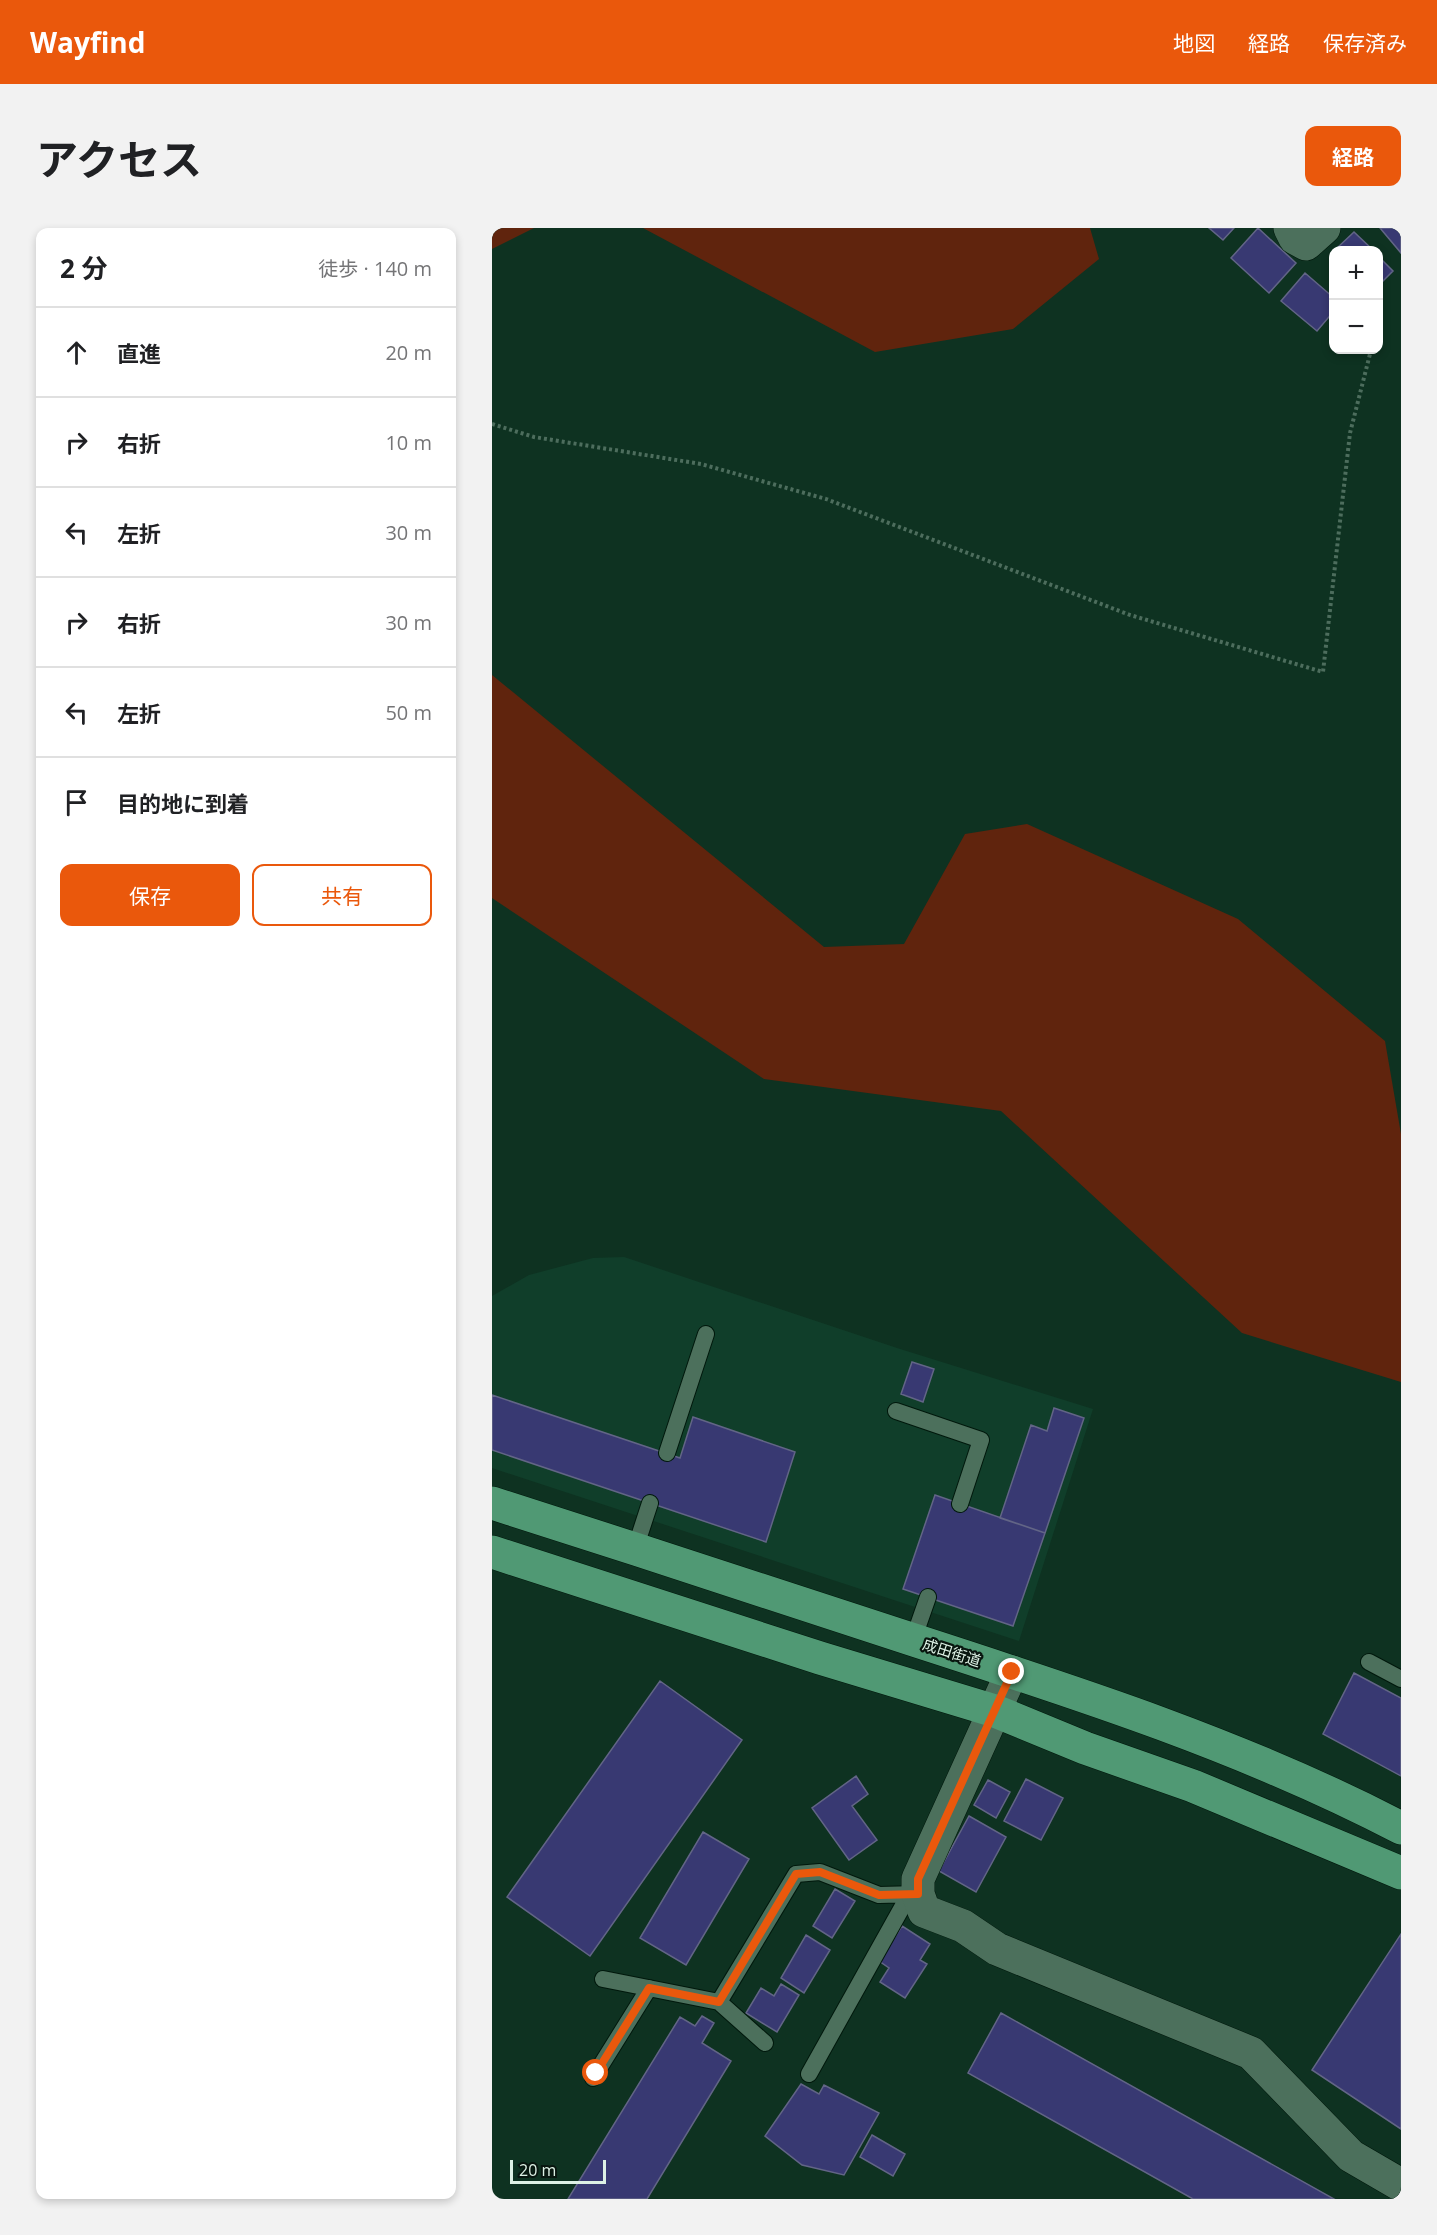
<!DOCTYPE html>
<html lang="ja">
<meta charset="utf-8">
<style>
body{margin:0;font-family:"Open Sans","Noto Sans JP",sans-serif;background:#f2f2f2;color:#202124}
.controls{position:absolute;right:18px;top:18px;display:grid;overflow:hidden;border-radius:12px;box-shadow:0 3px 9px #0003}
.controls button{width:54px;height:54px;display:grid;place-items:center;padding:0;border:0;border-bottom:2px solid #e0e0e0;background:#fff;color:#202124;font:30px sans-serif}
.scale{position:absolute;left:18px;bottom:15px;width:96px;box-sizing:border-box;padding-left:6px;border:3px solid #ddf1e5;border-top:0;font-size:16px;line-height:21px;white-space:nowrap;color:#ddf1e5;-webkit-text-stroke:4px #08160f;paint-order:stroke}
.stop{position:absolute;width:18px;height:18px;margin:-14px;border:4px solid #ea580c;border-radius:50%;background:#fff}
.stop.end{background:#ea580c;border-color:#fff;box-shadow:0 2px 6px #0008}
.list{margin:0;padding:0;list-style:none}
h2{display:flex;justify-content:space-between;align-items:center;height:78px;margin:0;padding:0 24px;font-size:26px}
h2 small{font-size:20px;font-weight:400;color:#757577}
.list li{display:grid;grid-template-columns:39px 1fr auto;gap:18px;align-items:center;box-sizing:border-box;height:90px;padding:0 24px;border-top:2px solid #e0e0e0}
.list b{display:block;font-size:22px;white-space:nowrap}
.list em{font-size:20px;font-style:normal;color:#757577}
.actions{display:flex;gap:12px;padding:18px 24px}
.actions a{flex:1;padding:14px 0;border:2px solid #ea580c;border-radius:12px;text-align:center;font-size:21px;color:#ea580c}
.actions .main{background:#ea580c;color:#fff}
.icon{flex:none;width:33px;height:33px;fill:none;stroke:currentColor;stroke-width:2;stroke-linecap:round;stroke-linejoin:round}
.map{position:relative;flex:none;width:909px;height:1971px;overflow:hidden;border-radius:12px}
header{display:flex;align-items:center;gap:36px;box-sizing:border-box;height:84px;padding:0 30px;background:#ea580c;color:#fff}
header strong{font-size:28px}
nav{display:flex;gap:33px;margin-inline-start:auto;font-size:21px}
.intro{display:flex;align-items:center;justify-content:space-between;box-sizing:border-box;height:144px;padding:0 36px}
h1{margin:0;font-size:42px}
.button{padding:15px 27px;border-radius:12px;background:#ea580c;color:#fff;font-size:21px;font-weight:700}
main{display:flex;gap:36px;padding:0 36px}
aside{flex:1;background:#fff;border-radius:12px;box-shadow:0 3px 9px #0003}
.map>svg:first-child{display:block}
.built{fill:#103e2a}
.green{fill:#60240d}
.building{fill:#383972;stroke:#626586;stroke-width:1.5}
.lines{fill:none;stroke-linecap:round;stroke-linejoin:round}
.service-casing{stroke:#00180c;stroke-width:18}
.minor-casing{stroke:#00180c;stroke-width:34}
.trunk-casing{stroke:#00180c;stroke-width:34}
.path{stroke:#4d6d5d;stroke-width:4;stroke-dasharray:3 3;stroke-linecap:butt}
.service{stroke:#4c705c;stroke-width:16}
.minor{stroke:#4c705c;stroke-width:33}
.trunk{stroke:#509974;stroke-width:33}
.route{stroke:#ea580c;stroke-width:8}
.labels{text-anchor:middle;dominant-baseline:central;stroke-width:4.5;stroke-linejoin:round;paint-order:stroke}
.street-label{font-size:15px;fill:#ddf1e5;stroke:#08160f}
</style>
<header>
<strong>Wayfind</strong>
<nav><a>地図</a><a>経路</a><a>保存済み</a></nav>
</header>
<div class="intro"><h1>アクセス</h1><a class="button">経路</a></div>
<main>
<aside>
<h2>2 分<small>徒歩 · 140 m</small></h2>
<ul class="list">
<li><svg class="icon" aria-label="ahead" viewBox="0 0 24 24"><path d="M12 20V5M6 11l6-6 6 6"/></svg><div><b>直進</b></div><em>20 m</em></li>
<li><svg class="icon" aria-label="right" viewBox="0 0 24 24"><path d="M7 20v-9h11M14 6l5 5-5 5"/></svg><div><b>右折</b></div><em>10 m</em></li>
<li><svg class="icon" aria-label="left" viewBox="0 0 24 24"><path d="M17 20v-9H6M10 6l-5 5 5 5"/></svg><div><b>左折</b></div><em>30 m</em></li>
<li><svg class="icon" aria-label="right" viewBox="0 0 24 24"><path d="M7 20v-9h11M14 6l5 5-5 5"/></svg><div><b>右折</b></div><em>30 m</em></li>
<li><svg class="icon" aria-label="left" viewBox="0 0 24 24"><path d="M17 20v-9H6M10 6l-5 5 5 5"/></svg><div><b>左折</b></div><em>50 m</em></li>
<li><svg class="icon" aria-label="arrive" viewBox="0 0 24 24"><path d="M6 21V4h12l-3 4 3 4H6"/></svg><div><b>目的地に到着</b></div></li>
</ul>
<div class="actions"><a class="main">保存</a><a>共有</a></div>
</aside>
<div class="map">
<svg width="909" height="1971" viewBox="0 0 909 1971">
<rect width="100%" height="100%" fill="#0e3221"/>
<!-- built -->
<path class="built" d="M132 1029 405 1120 601 1181 527 1413 0 1240V1068L37 1047 101 1030Z"/>
<!-- green -->
<path class="green" d="M0 0H42L0 21Z
M151 0H598L607 31 521 101 383 124Z
M0 447 332 719 412 716 473 606 535 596 746 691 893 813 909 906V1154L750 1105 509 883 272 851 0 670Z"/>
<!-- building -->
<path class="building" d="M717 0H742L731 12Z
M766 0 804 35 777 65 739 30Z
M888 0H909V25Z
M862 4 881 22H843Z
M886 28 901 43 886 58Z
M813 45 842 70V83L825 103 789 73Z
M420 1134 442 1141 431 1174 409 1166Z
M0 1167 188 1230 201 1189 303 1224 274 1314 0 1222Z
M562 1180 592 1190 553 1305 508 1290 539 1197 555 1203Z
M443 1267 553 1305 521 1398 411 1361Z
M862 1445 909 1470V1548L831 1506Z
M168 1453 250 1512 98 1728 15 1669Z
M364 1548 376 1566 360 1578 385 1612 357 1632 320 1580Z
M534 1551 571 1570 549 1612 512 1593Z
M496 1552 518 1564 504 1590 482 1577Z
M477 1588 514 1609 484 1664 447 1643Z
M211 1604 257 1631 194 1737 148 1710Z
M343 1661 363 1673 340 1710 321 1698Z
M410 1698 438 1716 428 1732 435 1736 413 1770 388 1754 397 1740 387 1733Z
M909 1706V1901L820 1842Z
M314 1707 338 1722 312 1765 289 1750Z
M289 1756 307 1767 285 1804 254 1785 269 1760 282 1768Z
M509 1785 842 1971H701L476 1845Z
M210 1788 222 1795 210 1815 239 1833 155 1971H76L188 1789 203 1798Z
M309 1856 327 1866 332 1857 387 1885 352 1947 310 1937 273 1908Z
M380 1907 413 1926 401 1948 368 1929Z"/>
<g class="lines">
<defs>
<path id="service" d="M404 1183 489 1212 468 1276
M175 1225 214 1106
M143 1321 158 1275
M421 1412 436 1369
M877 1434 909 1451
M111 1751 227 1774 304 1646 328 1644 387 1667 426 1666
M227 1774 273 1815
M317 1846 417 1667
M101 1850 157 1760"/>
<path id="minor" d="M798 0 803 10 814 16 832 0
M520 1444 426 1651V1666L432 1683 471 1698 505 1721 759 1825 859 1928 909 1957"/>
<path id="trunk" d="M0 1275C142 1320 283 1367 425 1413 589 1466 756 1520 909 1600
M0 1324 328 1430 503 1483 593 1520 701 1558 909 1645"/>
</defs>
<!-- service casing -->
<use href="#service" class="service-casing"/>
<!-- minor casing -->
<use href="#minor" class="minor-casing"/>
<!-- trunk casing -->
<use href="#trunk" class="trunk-casing"/>
<!-- path -->
<path class="path" d="M0 196 42 209 209 236 334 271 638 387 831 444 858 205 879 122"/>
<!-- service -->
<use href="#service" class="service"/>
<!-- minor -->
<use href="#minor" class="minor"/>
<!-- trunk -->
<use href="#trunk" class="trunk"/>
</g>
<g class="lines">
<!-- route -->
<path class="route" d="M104 1845 157 1760 227 1774 304 1646 328 1644 387 1667 426 1666V1651L520 1444"/>
</g>
<g class="labels">
<!-- street labels -->
<g class="street-label">
<text transform="translate(460 1424) rotate(18)">成田街道</text>
</g>
</g>
</svg>
<div class="controls">
<button>+</button>
<button>−</button>
</div>
<div class="scale">20 m</div>
<div class="stop" style="left:104px;top:1845px"></div>
<div class="stop end" style="left:520px;top:1444px"></div>
</div>
</main>
